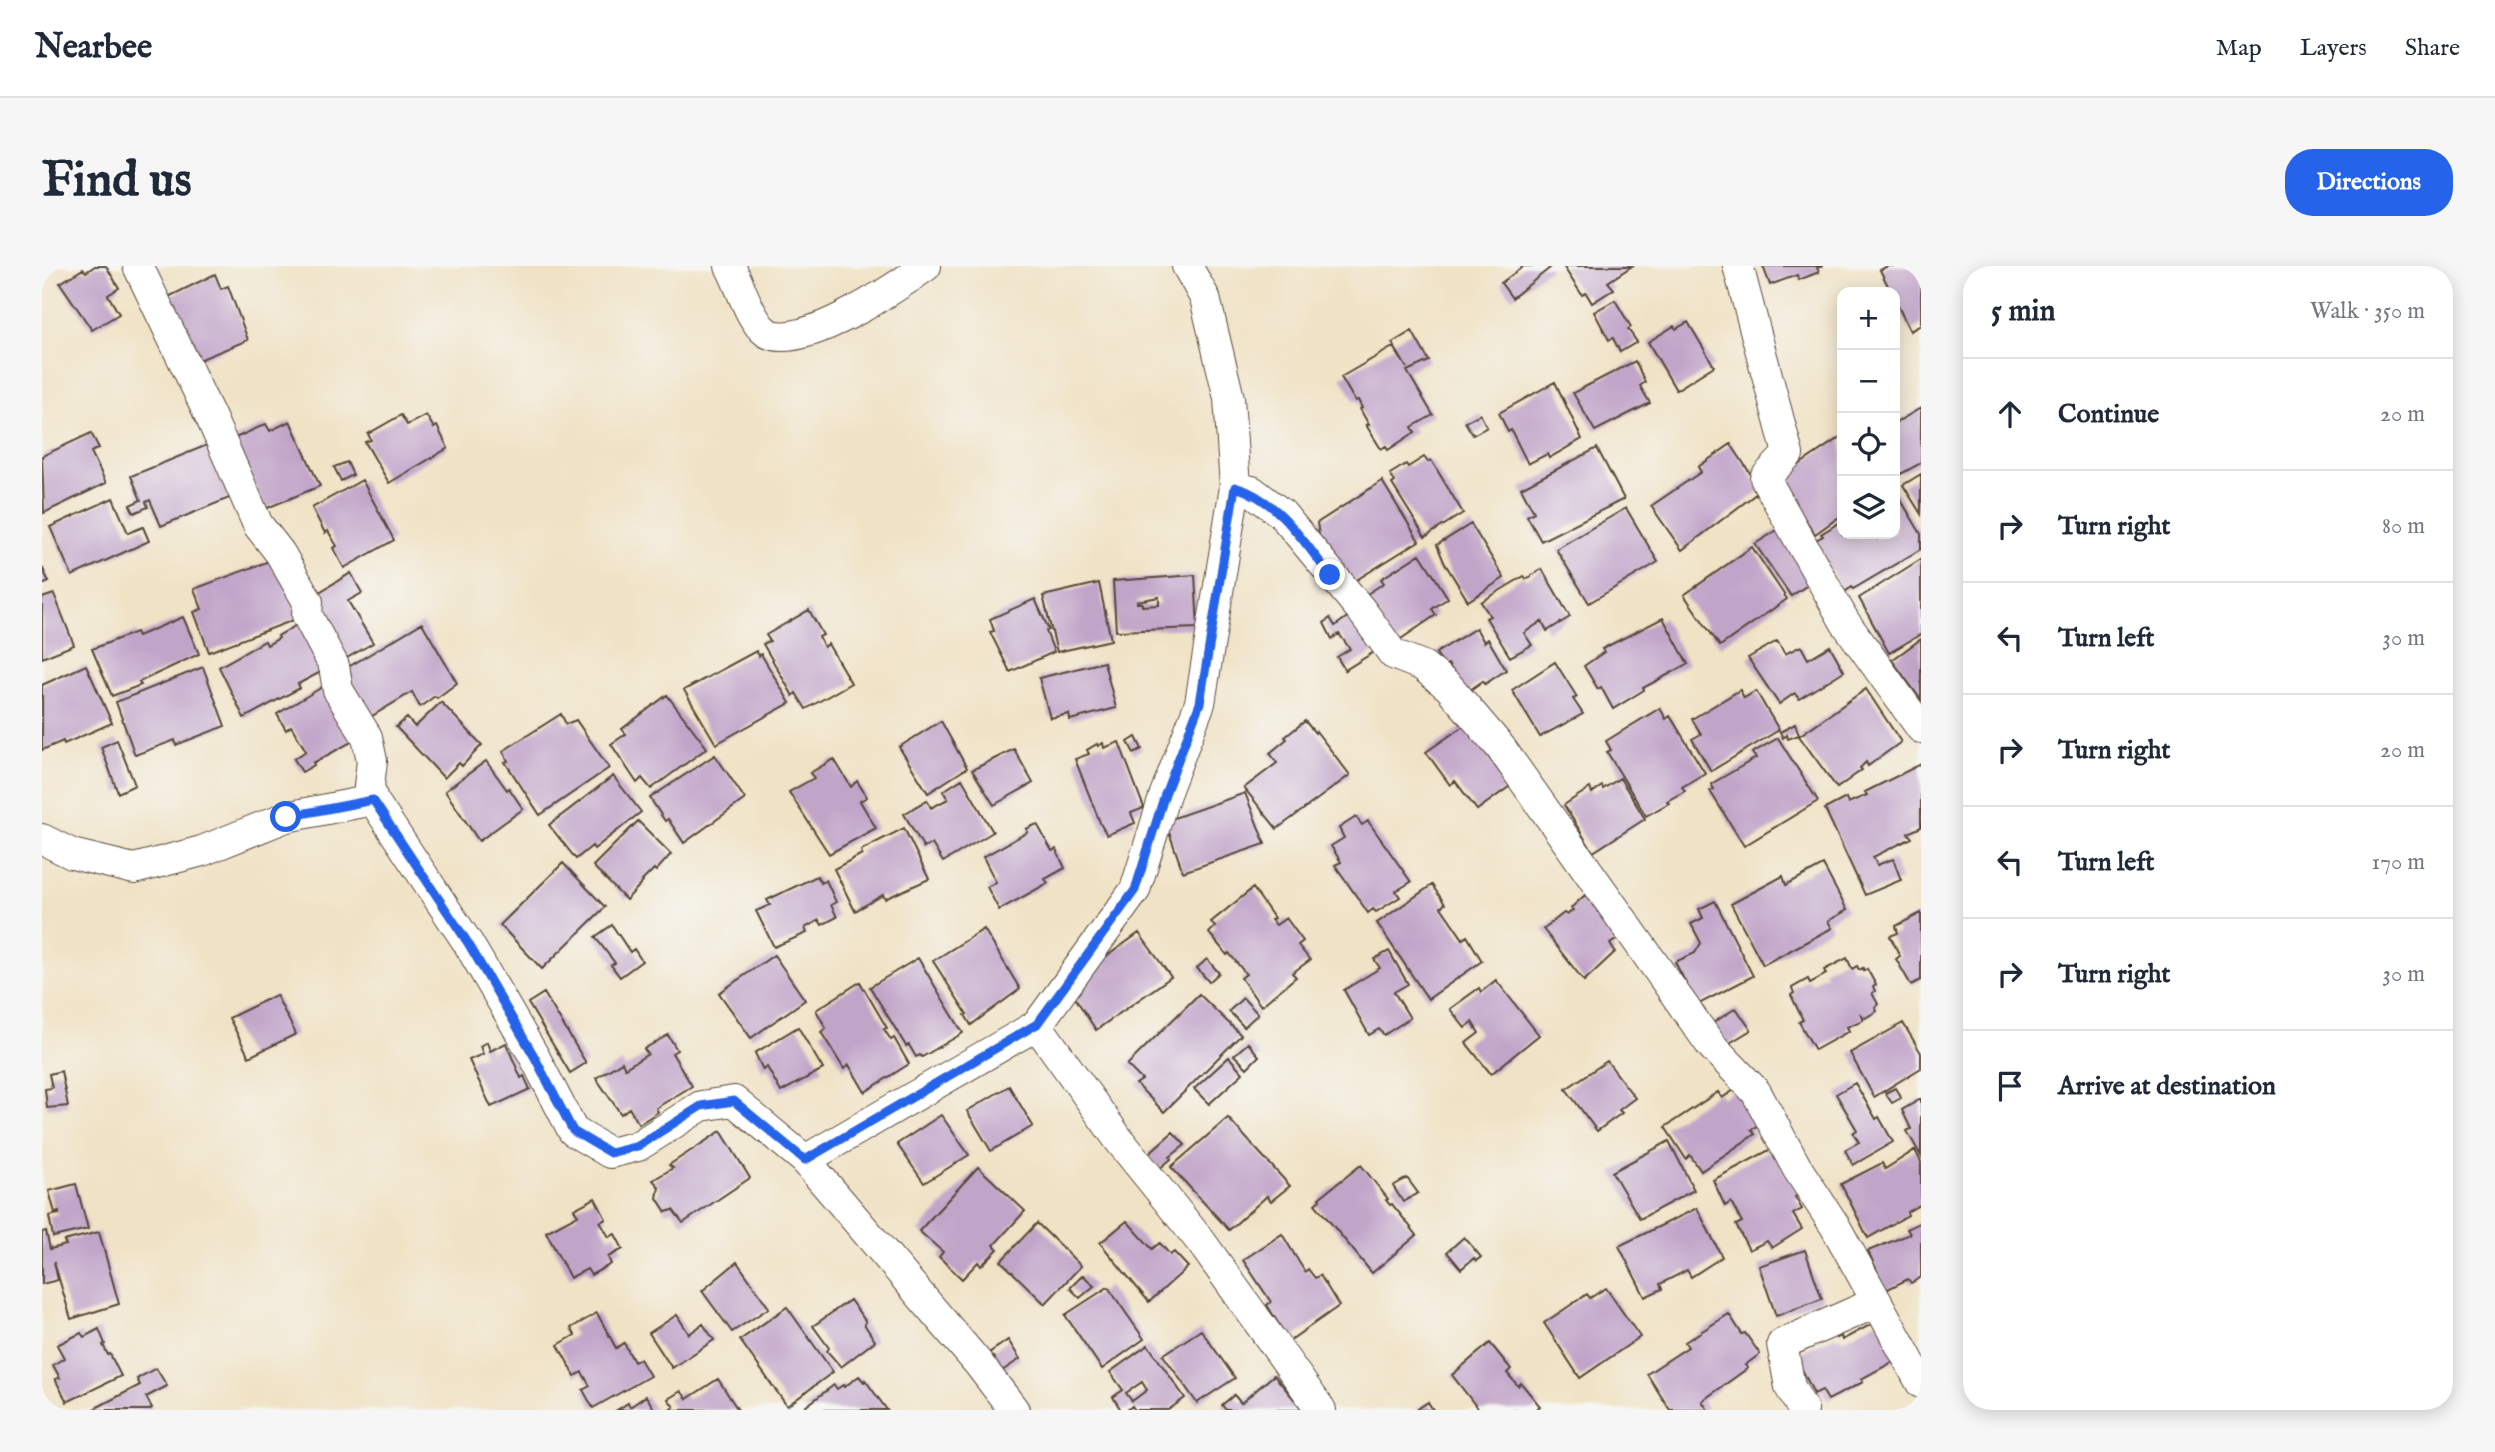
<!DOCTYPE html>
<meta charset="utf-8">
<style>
body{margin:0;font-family:"IM FELL English",serif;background:#f6f6f7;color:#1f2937}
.controls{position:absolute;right:21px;top:21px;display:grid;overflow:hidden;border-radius:14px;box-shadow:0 4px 18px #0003}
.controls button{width:63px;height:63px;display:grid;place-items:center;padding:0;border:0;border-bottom:2px solid #e0e1e3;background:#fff;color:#1f2937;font:35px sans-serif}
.stop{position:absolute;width:21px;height:21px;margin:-16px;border:5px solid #2563eb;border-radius:50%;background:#fff}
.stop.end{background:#2563eb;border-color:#fff;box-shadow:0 2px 7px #0008}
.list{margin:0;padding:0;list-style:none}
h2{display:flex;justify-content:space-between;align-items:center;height:91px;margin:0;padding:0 28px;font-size:30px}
h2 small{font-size:23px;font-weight:400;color:#747a83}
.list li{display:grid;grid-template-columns:46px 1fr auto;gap:21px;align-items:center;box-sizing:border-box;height:112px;padding:0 28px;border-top:2px solid #e0e1e3}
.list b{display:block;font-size:26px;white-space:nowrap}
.list em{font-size:23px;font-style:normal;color:#747a83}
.icon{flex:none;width:38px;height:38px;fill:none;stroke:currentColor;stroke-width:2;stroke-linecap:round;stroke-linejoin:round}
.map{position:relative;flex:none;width:1879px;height:1144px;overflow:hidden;border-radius:28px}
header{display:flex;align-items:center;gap:42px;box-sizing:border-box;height:98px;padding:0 35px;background:#fff;border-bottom:2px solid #e0e1e3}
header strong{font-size:33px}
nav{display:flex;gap:38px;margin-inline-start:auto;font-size:24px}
.intro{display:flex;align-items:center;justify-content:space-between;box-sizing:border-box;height:168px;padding:0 42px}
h1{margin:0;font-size:49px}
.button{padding:18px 32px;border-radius:28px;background:#2563eb;color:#fff;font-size:24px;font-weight:700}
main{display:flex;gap:42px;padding:0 42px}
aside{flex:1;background:#fff;border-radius:28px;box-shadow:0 4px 18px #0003}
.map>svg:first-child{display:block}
.building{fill:#c1a5c9;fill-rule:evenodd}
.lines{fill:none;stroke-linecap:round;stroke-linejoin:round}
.street-casing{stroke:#564637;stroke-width:32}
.street{stroke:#fff;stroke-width:30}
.route{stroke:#2563eb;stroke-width:9}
</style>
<header>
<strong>Nearbee</strong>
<nav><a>Map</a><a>Layers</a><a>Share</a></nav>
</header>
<div class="intro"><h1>Find us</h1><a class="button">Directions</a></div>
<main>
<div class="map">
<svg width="1879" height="1144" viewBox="0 0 1879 1144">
<rect width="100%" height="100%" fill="#f6f6f2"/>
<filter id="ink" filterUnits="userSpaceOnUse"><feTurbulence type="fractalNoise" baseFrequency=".0143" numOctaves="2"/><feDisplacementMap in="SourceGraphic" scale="14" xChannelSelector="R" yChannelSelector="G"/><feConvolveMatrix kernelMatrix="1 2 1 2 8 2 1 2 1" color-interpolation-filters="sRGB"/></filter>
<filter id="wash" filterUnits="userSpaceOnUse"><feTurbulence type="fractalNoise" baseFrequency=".00686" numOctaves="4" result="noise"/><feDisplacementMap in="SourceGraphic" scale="28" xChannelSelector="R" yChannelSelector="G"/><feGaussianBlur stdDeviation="1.57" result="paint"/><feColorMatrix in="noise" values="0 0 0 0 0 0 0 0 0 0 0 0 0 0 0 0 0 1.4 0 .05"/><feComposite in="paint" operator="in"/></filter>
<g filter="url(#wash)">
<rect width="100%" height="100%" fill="#f0e2c5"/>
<g id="blocks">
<!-- building -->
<path class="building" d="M53 0H64L77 22 66 29 77 48 50 64 18 17 41 3 44 6Z
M1482 0H1506L1508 2 1470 32 1459 17Z
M1521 0H1590L1566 16 1572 23 1550 37 1544 27 1540 29Z
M1721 0H1781L1775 2 1777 6 1757 14 1755 9 1728 19Z
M1846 0H1879V59L1868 65 1853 34V26H1849L1838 4Z
M173 8 179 23 186 20 206 74 157 94 150 77 143 80 124 32Z
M1573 34 1589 61 1586 63 1595 76 1578 86 1571 72 1567 74 1552 46Z
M1646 56 1672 100 1634 124 1606 76 1632 60 1634 63Z
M1370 65 1387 95 1365 105 1391 149 1370 161 1373 166 1346 184 1344 180 1339 183 1324 159H1327L1318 143 1320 142 1316 134 1313 135 1299 111 1351 81 1365 102 1350 77Z
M1593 95 1603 116 1598 120 1608 137 1553 165 1531 127Z
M1513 116 1540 173 1507 192 1505 188 1486 198 1469 164 1466 166 1457 147Z
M1879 142V197L1859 208 1853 198V157Z
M1438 148 1445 161 1431 169 1423 156Z
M359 149 365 159 384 149 392 162 395 160 406 182 347 217 323 176 329 174 326 168Z
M248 155 278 220 223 243 191 173 224 158 228 165Z
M49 167 57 182 49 186 64 217 2 247 0 190Z
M1800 170V249L1773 268 1736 213Z
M175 175 197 228 119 260 108 234 104 236 106 241 92 247 88 239 99 234 89 210Z
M1689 178 1719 224 1640 284 1609 240 1659 206 1656 201Z
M1555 182 1582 233 1499 275 1485 250 1492 246 1479 222Z
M1382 191 1386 196 1389 194 1421 247 1383 271 1350 218 1353 216 1348 208 1364 198 1366 201Z
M305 196 311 209 299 215 292 201Z
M1879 208V248L1861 219Z
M320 214 352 274 302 302 291 282 295 280 286 265 283 267 270 242Z
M1340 215 1377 275 1303 321 1274 272 1277 269 1275 257Z
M1853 224 1879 268V283L1811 323 1810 321 1801 327 1772 275 1781 270 1779 268 1800 255V268H1831L1835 273 1843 268H1853Z
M71 232 86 267 101 261 107 275 30 310 8 261Z
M1584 242 1616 296 1547 337 1514 283Z
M1429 258 1462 312 1426 335 1402 296 1395 279Z
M1737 263 1773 314 1749 330 1713 278Z
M1710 281 1745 333 1678 380 1642 329Z
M1378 288 1406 332 1390 343 1394 349 1350 379 1325 328 1342 317 1339 313Z
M238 291 260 351 167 386 152 346 160 343 152 323Z
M1879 293V368L1847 387 1817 332Z
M0 301 7 316 0 319Z
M1500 303 1528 351 1505 365 1500 355 1482 367 1490 379 1468 391 1444 352 1448 350 1439 336 1482 310 1484 313Z
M309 307 320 327 306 335 331 377 296 397 271 330Z
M1153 309 1156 362 1074 365 1071 315ZM1117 331V339L1100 340V337H1095V335Z
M1057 317 1069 374 1015 386 1001 330Z
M12 328 32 379 0 392V332Z
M993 333 1007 364 1004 365 1012 386 968 406 948 366 952 365 948 353Z
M767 344 781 369 777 371 782 381 786 378 809 417 764 443 754 427 751 430 721 378 728 375 724 369Z
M1308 349 1332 386 1303 404 1295 391 1308 383 1297 368 1290 373 1282 357 1288 352 1293 360Z
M141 351 157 388 97 416 99 419 70 430 50 383 94 366 96 370Z
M1621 352 1646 398 1601 422 1602 424 1571 443 1559 421 1556 423 1542 400 1562 386 1560 383Z
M263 354 290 400 256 418 258 422 202 452 177 401 223 375 225 379 237 372 236 370Z
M380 357 415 417 395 432 393 430 378 441 370 426 325 453 298 406Z
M1434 362 1442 376 1446 373 1464 404 1443 418 1441 415 1425 426 1406 398 1402 400 1394 387Z
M1879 373V434L1850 394Z
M1735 375 1743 388 1759 380 1766 393 1788 380 1802 405 1757 433 1753 427 1737 438 1706 392Z
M714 385 717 390 719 388 748 437 674 478 642 424Z
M1062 396 1074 442 1028 454 1027 448 1008 452 997 412Z
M1513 396 1535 431 1531 433 1541 448 1498 471 1470 424Z
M44 399 70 457 22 478 21 475 0 484V419Z
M161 401 183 460 134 479 133 474 93 489 74 436Z
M282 420 315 473 271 497 272 499 260 506 252 493 264 485 249 460 244 464 235 448Z
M1824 423 1859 476 1826 500 1824 496 1818 502 1820 504 1795 522 1757 470Z
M1698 424 1702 432 1714 425 1737 464 1669 505 1650 473 1659 468 1650 453Z
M625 429 665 482 609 523 600 512 595 517 569 478 584 468 580 463Z
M399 436 440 479 420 500 417 497 402 512 354 461 365 452 373 461Z
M1618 442 1624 453 1628 450 1663 507 1640 521 1643 525 1625 535 1627 537 1604 550 1565 486 1569 484 1564 475Z
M519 448 524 458 534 454 567 502 498 549 463 496 466 495 461 485Z
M899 455 925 502 886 527 857 481Z
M1263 455 1273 467 1274 465 1308 509 1235 563 1202 522 1235 497 1228 487 1245 473 1243 471Z
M1753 458 1757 469 1746 473 1745 469 1741 472 1738 466Z
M1423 459 1468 520 1435 544 1413 515 1408 519 1384 486Z
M1094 471 1100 483 1092 487 1086 476Z
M1736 472 1776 535 1702 580 1668 525 1672 523 1669 518 1714 492 1710 487Z
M75 474 93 519 76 527 59 481Z
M1077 476 1102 542 1089 547 1093 557 1065 569 1059 559 1033 493 1047 488 1045 484 1055 478 1056 480 1061 477 1062 482Z
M972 483 991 517 952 539 930 504Z
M673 489 703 533 642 577 626 553 623 555 608 532Z
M792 493 809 521 815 515 825 531 818 535 834 562 787 588 747 526 772 512 768 507Z
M444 495 465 524 467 522 481 543 437 575 403 525Z
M1879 498V561L1866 567 1870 572 1831 591 1835 599 1851 593 1859 614 1823 629 1783 543 1804 532 1806 537 1825 529 1823 526Z
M571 510 599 546 552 583 550 580 534 593 507 559Z
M1578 512 1603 553 1551 586 1522 539 1548 522 1550 527 1560 520 1561 523Z
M920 513 951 566 901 596 890 578 882 582 862 548 885 534 889 542 906 533 901 525Z
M1203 527 1223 578 1141 606 1123 555Z
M1314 551 1320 559 1326 555 1369 616 1354 625 1358 631 1334 646 1331 643 1326 647 1293 599 1299 596 1289 580 1302 572 1297 562Z
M596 555 629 588 614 605 612 603 600 615 601 616 584 634 551 600Z
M995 558 1010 585 1014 583 1023 602 1003 613 1006 617 957 644 945 621 954 616 941 591 986 566 984 563Z
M862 562 887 613 843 633 841 629 813 645 792 603 820 588 819 584Z
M521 597 563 641 500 703 458 659Z
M1781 599 1805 644 1786 655 1790 662 1721 699 1689 638 1741 610 1744 619Z
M775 610 779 617 784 614 794 636 789 639 795 651 780 659 777 654 763 662 765 667 732 681 714 645 728 639 725 634Z
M1390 619 1403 638 1399 641 1421 673 1425 670 1440 695 1386 733 1335 657Z
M1211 622 1232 652 1229 654 1234 659 1244 652 1261 675 1256 679 1268 694 1250 707 1254 711 1219 740 1199 712 1204 708 1187 687 1185 689 1167 667 1173 661 1169 656Z
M1543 629 1580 669 1568 678 1573 686 1542 715 1501 663 1522 647 1525 649 1531 644 1529 642Z
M1673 635 1711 710 1655 739 1633 696 1653 687 1659 677 1649 658 1661 652 1657 643Z
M1879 647V714L1869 719 1854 693 1858 690 1848 670 1856 667 1854 660Z
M570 659 588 686 592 683 600 695 578 711 569 699 573 697 553 671Z
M942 663 978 723 929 759 923 749 925 748 891 695Z
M1097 667 1129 711 1054 764 1025 719Z
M1347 685 1366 718 1352 726 1368 752 1342 769 1337 763 1327 769 1302 724 1338 702 1332 693Z
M732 689 763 734 709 772 677 727Z
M876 692 921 767 880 791 878 789 874 791 867 779 864 780 828 721Z
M1805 692 1810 703 1815 700 1817 704 1821 702 1822 705 1825 703 1834 719 1831 721 1833 725 1830 727 1836 738 1833 741 1835 745 1823 752 1819 749 1821 754 1805 761 1807 765 1773 784 1757 756 1761 754 1749 729 1752 727 1750 722 1766 713 1768 717 1784 708 1782 704Z
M1165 693 1177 707 1167 716 1155 702Z
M1454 714 1497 769 1449 808 1424 777 1437 767 1430 756 1423 762 1408 743 1437 722 1439 726Z
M818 716 845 762 842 763 849 774 852 772 867 798 823 826 807 799 802 803 779 766 784 762 774 744Z
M502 727 544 797 528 807 486 737Z
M1157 728 1199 769 1122 846 1094 818 1100 814 1085 799Z
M234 729 254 768 207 791 187 752Z
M1201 732 1216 748 1202 761 1187 745Z
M1694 742 1709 764 1686 778 1671 757Z
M1861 757 1879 787V802L1832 831 1808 787Z
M756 761 781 803 739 826 725 801 721 804 713 787Z
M626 769 635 784 630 787 650 820 614 842 616 846 597 858 587 842 579 848 554 812 580 796 583 802 606 788 602 783Z
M445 776 448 785 464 777 479 812 482 810 488 823 449 841 427 794 441 788 438 780Z
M1206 777 1217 790 1205 802 1192 789Z
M1187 791 1201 807 1167 838 1152 823Z
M1565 795 1593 832 1577 844 1580 847 1555 865 1524 823Z
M19 805 26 840 5 842 3 823 10 822 7 808Z
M1813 817 1834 853 1837 851 1851 876 1811 899 1803 884 1817 876 1811 867 1815 864 1794 828Z
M1701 818 1723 855 1709 864 1713 868 1659 905 1648 889 1644 893 1623 861 1676 826 1680 832Z
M967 820 991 860 949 885 925 845Z
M1853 822 1859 832 1850 837 1843 827Z
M1879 833V890L1865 865 1869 863 1860 844Z
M899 849 927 889 882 917 855 878Z
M1186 852 1248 920 1229 935 1225 930 1187 964 1129 901Z
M679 865 708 912 641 957 631 944 624 946 615 932 617 921 611 914 631 902 627 899Z
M1131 866 1143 879 1128 891 1129 893 1117 903 1106 888Z
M1627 875 1652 924 1598 953 1570 906Z
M1729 883 1757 928 1753 931 1760 943 1751 948 1760 963 1730 982 1725 975 1707 984 1694 959 1700 956 1689 936 1683 940 1671 914Z
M1873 884 1879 896V938L1865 946 1866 949 1826 972 1799 918 1840 897 1843 903Z
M1319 899 1346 933 1344 934 1348 939 1350 938 1375 969 1330 1007 1273 938 1278 934 1277 932Z
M936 901 983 945 952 979 956 983 939 1000 936 996 920 1013 897 991 901 986 877 965Z
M1365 912 1376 927 1361 936 1351 920Z
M34 918 46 963 11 971 7 950 17 948V946L13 947 7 925Z
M553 932 564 953 558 956 567 971 573 968 581 983 566 991 569 998 549 1009 545 1003 528 1012 504 966 536 949 532 943Z
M1655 942 1680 991 1649 1011 1645 1004 1618 1018 1620 1023 1603 1031 1577 980Z
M1085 955 1110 983 1118 977 1128 989 1132 986 1146 1001 1107 1036 1058 977Z
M1879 956V1011L1869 1017 1866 1013 1844 1024 1826 985 1868 968 1865 963Z
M995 957 1039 1000 1003 1038 959 995Z
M4 965 8 983 24 979 22 975 57 966 77 1038 29 1053 12 996 16 1014 0 1018V966Z
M1240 968 1263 1006 1266 1003 1273 1012 1278 1009 1297 1040 1247 1075 1225 1039 1229 1036 1201 994Z
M1422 971 1439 991 1434 995 1432 992 1419 1003 1405 986Z
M1763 984 1780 1033 1734 1050 1717 1000Z
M695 996 727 1042 690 1066 660 1025Z
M1041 1009 1052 1020 1038 1032 1028 1022Z
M1066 1021 1102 1073 1060 1103 1023 1049Z
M1564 1022 1598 1071 1538 1112 1502 1057 1545 1028 1548 1032Z
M808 1034 824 1056 822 1058 833 1075 799 1101 785 1085 787 1082 771 1060Z
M745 1041 791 1106 745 1140 698 1074Z
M555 1047 574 1082 582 1077 592 1096 598 1093 608 1110 551 1142 541 1124 548 1120 540 1106 533 1110 516 1079 533 1069 529 1062Z
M1687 1048 1700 1068 1703 1067 1718 1088 1703 1099 1706 1102 1660 1135 1666 1144H1628L1605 1108 1646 1081 1643 1076Z
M635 1049 647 1068 661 1058 672 1074 630 1102 607 1067Z
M1839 1053 1858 1092 1819 1113 1821 1116 1786 1134 1780 1124 1772 1128 1753 1089 1794 1069 1795 1072 1799 1070 1800 1074Z
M57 1063 63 1078 61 1079 66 1089 68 1088 79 1110 25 1136 13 1113 18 1112 11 1099 22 1092 15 1079 39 1067 42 1071Z
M1159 1064 1193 1112 1155 1137 1121 1089Z
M966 1074 978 1093 954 1109 946 1098 953 1093 947 1087Z
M1448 1077 1469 1103 1465 1107 1476 1120 1479 1117 1498 1140 1493 1144H1437L1410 1109Z
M1106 1079 1143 1132 1126 1144H1093L1090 1140 1085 1144H1079L1071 1131 1081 1124 1068 1106ZM1100 1116 1105 1124 1090 1135 1084 1127Z
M114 1102 125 1120 104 1131 110 1142 107 1144H50L98 1119 95 1113Z
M1232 1109 1261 1144H1184L1180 1139 1192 1129 1199 1137Z
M817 1110 822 1116 823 1114 845 1144H759L792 1119 795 1123 801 1119 802 1121Z
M676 1113 696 1144H627L632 1141 626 1133 639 1125 645 1133Z
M604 1130 613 1144H575L586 1137 588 1141Z
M1386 1136 1391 1144H1374Z"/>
</g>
</g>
<g filter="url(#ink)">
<use href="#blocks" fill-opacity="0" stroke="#564637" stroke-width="2"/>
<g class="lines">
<defs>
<path id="street" d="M96 0 169 152 216 259 238 287 266 336 265 349 292 400 296 424 325 471 330 495 327 520 331 534
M688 0C698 18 708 55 724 66 757 88 856 20 884 0
M1696 0 1746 188 1723 212 1803 356 1879 462
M1193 221 1210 225 1240 248 1320 345 1351 388 1381 400 1407 421 1459 482 1669 779 1714 826 1755 902 1793 960 1835 1036 1740 1078 1748 1121 1761 1144
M0 573 30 588 92 603 160 585 244 551 331 534 426 677 492 790 531 865 568 887 596 880 659 840 692 835 763 894 936 1097 972 1144
M995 759 1077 874 1160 977 1279 1144
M763 894 995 759 1093 624 1123 528 1158 437 1193 221 1187 132 1163 32 1145 0
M1835 1036 1879 1117"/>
</defs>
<!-- street casing -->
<use href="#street" class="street-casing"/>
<!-- street -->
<use href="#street" class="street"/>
</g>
</g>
<g class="lines" filter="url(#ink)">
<!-- route -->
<path class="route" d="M244 551 331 534 426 677 492 790 531 865 568 887 596 880 659 840 692 835 763 894 995 758 1093 624 1123 528 1158 437 1193 221C1236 233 1261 275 1288 309"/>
</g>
</svg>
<div class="controls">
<button>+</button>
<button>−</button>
<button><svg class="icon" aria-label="locate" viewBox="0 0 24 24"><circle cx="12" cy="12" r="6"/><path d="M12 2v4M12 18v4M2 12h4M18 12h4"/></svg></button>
<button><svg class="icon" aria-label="layers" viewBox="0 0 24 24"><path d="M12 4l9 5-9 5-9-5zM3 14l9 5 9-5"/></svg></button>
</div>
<div class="stop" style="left:244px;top:551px"></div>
<div class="stop end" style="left:1288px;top:309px"></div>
</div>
<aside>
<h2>5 min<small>Walk · 350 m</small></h2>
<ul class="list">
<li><svg class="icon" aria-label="ahead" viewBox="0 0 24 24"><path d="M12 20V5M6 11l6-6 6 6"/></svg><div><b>Continue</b></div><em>20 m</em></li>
<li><svg class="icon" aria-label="right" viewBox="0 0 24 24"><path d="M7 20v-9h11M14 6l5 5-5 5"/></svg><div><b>Turn right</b></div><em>80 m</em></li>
<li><svg class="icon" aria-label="left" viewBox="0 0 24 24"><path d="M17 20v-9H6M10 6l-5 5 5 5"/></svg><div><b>Turn left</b></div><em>30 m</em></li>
<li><svg class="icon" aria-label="right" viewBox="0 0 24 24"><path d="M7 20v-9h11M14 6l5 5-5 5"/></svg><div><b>Turn right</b></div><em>20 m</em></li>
<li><svg class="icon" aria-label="left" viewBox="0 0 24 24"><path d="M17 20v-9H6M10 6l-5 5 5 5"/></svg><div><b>Turn left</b></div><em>170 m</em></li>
<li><svg class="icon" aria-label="right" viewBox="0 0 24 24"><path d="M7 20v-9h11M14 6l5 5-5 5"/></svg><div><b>Turn right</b></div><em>30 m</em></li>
<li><svg class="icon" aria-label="arrive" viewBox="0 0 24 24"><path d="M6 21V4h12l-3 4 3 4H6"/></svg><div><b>Arrive at destination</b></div></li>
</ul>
</aside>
</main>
